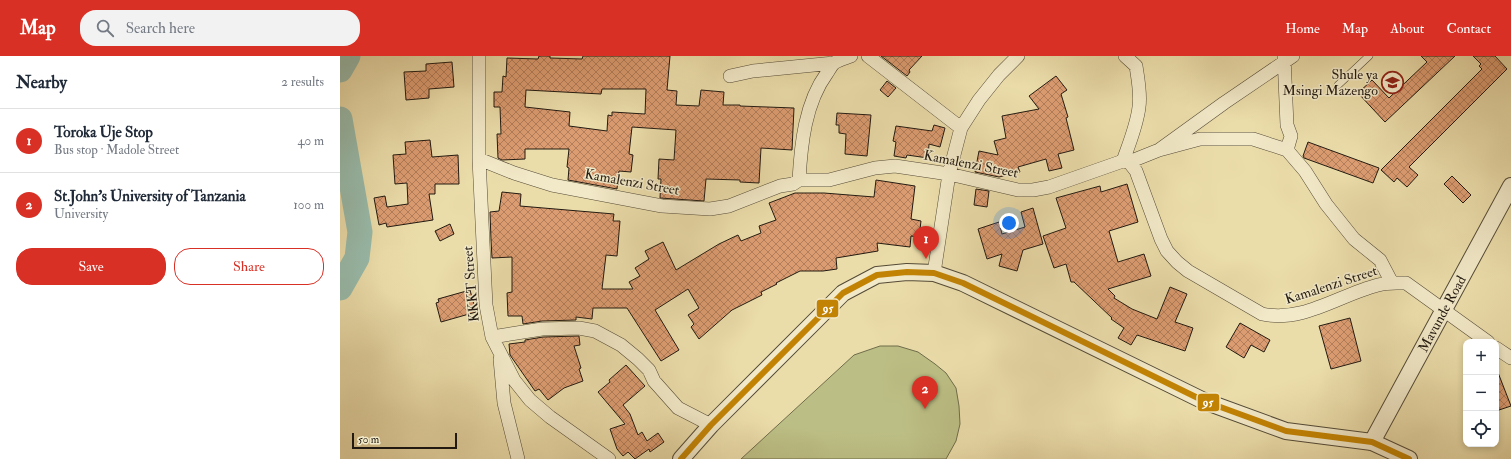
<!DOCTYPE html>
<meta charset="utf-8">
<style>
body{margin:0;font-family:"IM FELL Double Pica",serif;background:#f2f2f3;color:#1f2937}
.controls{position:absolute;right:12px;bottom:12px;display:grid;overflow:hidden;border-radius:8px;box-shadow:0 2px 6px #0003}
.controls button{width:36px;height:36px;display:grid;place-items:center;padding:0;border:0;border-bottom:1px solid #e0e1e3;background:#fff;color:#1f2937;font:20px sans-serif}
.scale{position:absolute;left:12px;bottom:10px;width:105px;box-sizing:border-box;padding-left:4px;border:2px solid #221a11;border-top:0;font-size:11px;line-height:14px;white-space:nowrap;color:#221a11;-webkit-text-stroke:3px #f2e9c8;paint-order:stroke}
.you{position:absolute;left:669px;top:167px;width:14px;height:14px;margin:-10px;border:3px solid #fff;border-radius:50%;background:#1a73e8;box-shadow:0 0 0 6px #1a73e833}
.badge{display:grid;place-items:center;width:26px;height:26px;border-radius:50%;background:#d93025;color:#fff;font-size:13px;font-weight:700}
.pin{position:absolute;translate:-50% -33px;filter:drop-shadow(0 1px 2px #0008)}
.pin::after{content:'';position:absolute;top:21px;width:14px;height:12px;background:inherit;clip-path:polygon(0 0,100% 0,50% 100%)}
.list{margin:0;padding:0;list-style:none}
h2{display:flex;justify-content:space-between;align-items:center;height:52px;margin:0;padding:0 16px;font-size:17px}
h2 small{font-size:13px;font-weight:400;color:#747a83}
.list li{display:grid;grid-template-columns:26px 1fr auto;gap:12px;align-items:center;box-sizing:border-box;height:64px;padding:0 16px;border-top:1px solid #e0e1e3}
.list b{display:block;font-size:15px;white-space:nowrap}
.list p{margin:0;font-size:13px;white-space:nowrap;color:#747a83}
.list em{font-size:13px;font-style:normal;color:#747a83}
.actions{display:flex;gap:8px;padding:12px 16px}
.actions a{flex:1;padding:9px 0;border:1px solid #d93025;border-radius:16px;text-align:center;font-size:14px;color:#d93025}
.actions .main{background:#d93025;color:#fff}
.icon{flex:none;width:22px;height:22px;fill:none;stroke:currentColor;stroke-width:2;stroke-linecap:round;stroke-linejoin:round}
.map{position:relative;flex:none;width:1171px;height:403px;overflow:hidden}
header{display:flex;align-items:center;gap:24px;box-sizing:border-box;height:56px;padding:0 20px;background:#d93025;color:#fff}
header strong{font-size:19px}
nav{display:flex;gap:22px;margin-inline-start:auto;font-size:14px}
.search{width:280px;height:36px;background:#f2f2f3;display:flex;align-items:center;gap:10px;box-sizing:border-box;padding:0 14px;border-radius:16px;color:#747a83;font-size:15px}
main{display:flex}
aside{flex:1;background:#fff}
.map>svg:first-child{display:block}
.garden{fill:#bcbf85;stroke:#6f6c4b}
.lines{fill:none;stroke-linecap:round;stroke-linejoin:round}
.river{stroke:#98bbab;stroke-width:25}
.building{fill:url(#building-cross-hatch);stroke:#221a11;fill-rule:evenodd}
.service-casing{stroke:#544b37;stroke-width:8}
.minor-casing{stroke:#544b37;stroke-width:14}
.tertiary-casing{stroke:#544b37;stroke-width:18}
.service{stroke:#f2e9c8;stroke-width:7}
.minor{stroke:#f2e9c8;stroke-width:13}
.tertiary{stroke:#f2e9c8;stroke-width:16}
.bus-1-casing{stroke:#f2e9c8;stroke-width:9}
.bus-1{stroke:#c28304;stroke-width:6}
.labels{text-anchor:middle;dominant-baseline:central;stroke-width:3;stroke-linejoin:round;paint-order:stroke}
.poi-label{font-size:14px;fill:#221a11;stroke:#f2e9c8;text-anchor:end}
.street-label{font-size:14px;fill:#221a11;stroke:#f2e9c8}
.line-badge{stroke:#f2e9c8;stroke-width:1.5}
.badge-label{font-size:11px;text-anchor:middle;font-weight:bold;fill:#fff}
</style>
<header>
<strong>Map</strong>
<div class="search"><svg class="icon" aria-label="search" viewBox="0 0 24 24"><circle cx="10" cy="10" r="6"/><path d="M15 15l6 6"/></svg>Search here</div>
<nav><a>Home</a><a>Map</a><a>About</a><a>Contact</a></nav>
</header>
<main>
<aside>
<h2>Nearby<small>2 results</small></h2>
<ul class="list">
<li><span class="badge">1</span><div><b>Toroka Uje Stop</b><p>Bus stop · Madole Street</p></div><em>40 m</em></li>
<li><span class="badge">2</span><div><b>St.John's University of Tanzania</b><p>University</p></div><em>100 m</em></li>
</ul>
<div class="actions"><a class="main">Save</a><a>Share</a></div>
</aside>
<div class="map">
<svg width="1171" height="403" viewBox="0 0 1171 403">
<defs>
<pattern id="building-cross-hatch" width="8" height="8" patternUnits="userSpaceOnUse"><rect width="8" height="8" fill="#dc9c71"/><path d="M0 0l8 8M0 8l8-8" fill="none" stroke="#b27e5b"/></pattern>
</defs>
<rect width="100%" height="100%" fill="#ebddaa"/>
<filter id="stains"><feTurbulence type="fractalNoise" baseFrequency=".005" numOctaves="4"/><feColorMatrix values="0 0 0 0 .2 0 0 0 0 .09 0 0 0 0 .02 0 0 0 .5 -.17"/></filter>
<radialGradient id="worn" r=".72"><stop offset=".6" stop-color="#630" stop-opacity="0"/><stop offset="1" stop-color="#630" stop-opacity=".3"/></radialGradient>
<!-- garden -->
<path class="garden" d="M540 290H558L578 296 595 308 606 317 616 332 619 350 620 368 616 385 606 403H401L514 299Z"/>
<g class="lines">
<!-- river -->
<path class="river" d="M0 14 8 0
M0 63 20 176 17 202 0 232"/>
</g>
<!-- building -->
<path class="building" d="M199 0H210V2L242 3 243 0H330L327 34 337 35 336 49 359 50 361 34 384 36 383 49H400V50L454 52 452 94 421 92 419 127 400 126V124L366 123 364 145 320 142 321 123H318L319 103 334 104 336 74 292 71 289 98 293 99 291 116 279 115 277 133 228 124 229 112 227 111 229 93H185V103L162 104 158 102 157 78H161L160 51H154V36H162L163 20 166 21 167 2 198 3ZM262 33H306L305 58 272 56V60L268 59 267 75 229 70 230 56 185 51 186 34 261 38Z
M541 0H582L569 14 570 16 567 20Z
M1081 0H1115L1045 66 1018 37 1032 24 1049 42 1087 6Z
M1133 0H1155L1167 13 1069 111 1078 119 1067 131 1057 122 1054 126 1041 114 1142 13 1139 10 1141 8Z
M112 6 114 31 89 33V42L66 44 64 16 86 15V8Z
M716 20 727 34 721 38 728 61 726 62 734 94 718 98 722 112 709 115 706 103 678 111 680 116 659 121 635 116 639 95 658 99 654 85 666 82 662 60 699 53 689 40Z
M547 25 556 32 548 41 540 34Z
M497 57 531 59 527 100 505 98 506 78 499 77V69H496Z
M594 69 605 72 600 91 589 88 588 102 567 99 566 102 554 100 556 86 553 85 556 70 592 75Z
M90 84 92 101 118 99 119 128H95V138H89L93 164 47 171 46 167 39 169 34 142 45 140 47 151 68 148 67 127 55 128 53 99 66 98 65 86Z
M968 86 1039 112 1033 127 964 102 963 100Z
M1112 120 1131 139 1123 147 1104 128Z
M536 124 575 130 571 163 581 165 579 181 571 180 570 191 537 187 538 195 496 202 497 213 483 215H460L436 227 437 228 421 236 422 239 392 254 359 283 351 271 354 268 348 259 359 252 348 233 315 254 339 294 321 305 287 252H253L252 263 236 261V264L202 265 183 268 182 260H168L167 237 172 236V201L152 202 151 184 150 156 159 155 162 136 181 138 180 150 274 158 273 165H280L277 200 266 199 262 233H293L289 226 300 220 295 212 309 203 305 195 323 186 336 214 379 188 398 179 401 185 421 177 419 170 436 164 429 147 455 137H484L534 141Z
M787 128 798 166 769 175 778 206 804 198 811 220 768 233 775 240 774 242 792 253 817 263 830 231 847 238 835 266 853 272 845 295 797 279 791 289 778 282 784 272 771 263 772 262 734 226H731L726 208 714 212 703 180 726 172 716 142 760 130 761 136Z
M636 133 649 135 647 151 634 149Z
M693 152 703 188 683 194 677 215 659 210 662 198 647 203 638 173 659 166 662 178 685 171 681 156Z
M110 168 114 178 100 185 95 175Z
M130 234 136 256 101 266 96 247 99 246 98 243Z
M1010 262 1021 305 991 313 979 270Z
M900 267 930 284 924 296 911 289 904 302 886 291Z
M239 280 240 289 234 290 241 312 239 313 243 325 224 332 208 344 199 333 195 335 170 299 169 288 185 286V284L203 281Z
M286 309 305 330 283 349 290 358 298 379 302 376 307 385 318 377 324 386 310 396 309 393 295 403 288 396 283 400 277 393 270 373 285 368 258 336 270 326 269 324Z
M1156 314H1157L1171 350 1156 355Z"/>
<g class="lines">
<defs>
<path id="service" d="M998 29 1029 0"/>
<path id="minor" d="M139 0V103L146 249 152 281 174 324 190 344 210 361 269 403
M528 0 621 72
M944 0 947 69 951 80 947 94
M390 20 413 15 494 7
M819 94 860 83H913L947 94 965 115 986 148 1014 183 1040 204 1052 227
M139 103 174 117 212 129 322 150 370 153 389 150 440 130 453 128 459 124H489L535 112 555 110 609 118 678 134H693L709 131 783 105 789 106 796 115 821 183 827 195 837 206 848 215 922 258C963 267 999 239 1038 229 1047 226 1056 227 1066 227L1148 286
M783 105C789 88 797 69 799 51 801 38 798 23 796 10L785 0
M789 106 819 94 884 47 953 0
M459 124C461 88 465 47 487 17 489 14 491 10 494 7 498 4 506 2 511 0
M594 217 609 118 621 72 639 44 659 19 678 0
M152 281 202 273 239 272 255 275 281 289 298 303 309 314 314 325 338 352 371 369
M1156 292 1171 302
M160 303 164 347 178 403"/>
<g id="tertiary">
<path id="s1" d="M1032 386 1171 130"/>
<path d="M341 403 371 369 503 237 537 219 567 216 594 217 623 227 864 345 946 375 1032 386 1069 403"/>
</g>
</defs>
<!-- service casing -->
<use href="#service" class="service-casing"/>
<!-- minor casing -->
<use href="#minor" class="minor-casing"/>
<!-- tertiary casing -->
<use href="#tertiary" class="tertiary-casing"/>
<!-- service -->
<use href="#service" class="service"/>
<!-- minor -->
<use href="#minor" class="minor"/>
<!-- tertiary -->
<use href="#tertiary" class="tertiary"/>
<defs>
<path id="bus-1" d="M341 403 371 369 503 237 537 219 567 216 594 217 623 227 864 345 946 375 1032 386 1069 403"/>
</defs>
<!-- bus-1 casing -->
<use href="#bus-1" class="bus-1-casing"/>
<!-- bus-1 -->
<use href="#bus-1" class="bus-1"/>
</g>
<!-- icons -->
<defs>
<symbol id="school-ring" viewBox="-11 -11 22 22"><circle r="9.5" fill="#f2e9c8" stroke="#8f2418" stroke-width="1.5"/><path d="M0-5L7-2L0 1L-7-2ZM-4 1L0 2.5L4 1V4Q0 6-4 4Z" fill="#8f2418"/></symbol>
</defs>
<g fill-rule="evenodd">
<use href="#school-ring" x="1040" y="14" width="25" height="25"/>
</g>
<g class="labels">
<!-- poi labels -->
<g class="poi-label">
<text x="1038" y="18">Shule ya<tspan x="1038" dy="16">Msingi Mazengo</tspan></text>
</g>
<!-- street labels -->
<g class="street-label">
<text transform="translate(631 108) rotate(11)">Kamalenzi Street</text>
<text transform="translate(292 126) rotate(10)">Kamalenzi Street</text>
<text transform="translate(131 228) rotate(-95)">KKKT Street</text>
<text transform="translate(991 229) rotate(-18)">Kamalenzi Street</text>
<text stroke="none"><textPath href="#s1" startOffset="146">Mavunde Road</textPath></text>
</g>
</g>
<g class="line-badge">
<rect x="476" y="243" width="23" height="19" rx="4" fill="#c28304"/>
<rect x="857" y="337" width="23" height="19" rx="4" fill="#c28304"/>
</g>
<g class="badge-label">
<text x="488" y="256">95</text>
<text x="868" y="350">95</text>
</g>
<rect width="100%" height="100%" filter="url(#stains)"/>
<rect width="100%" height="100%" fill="url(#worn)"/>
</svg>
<div class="controls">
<button>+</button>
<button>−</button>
<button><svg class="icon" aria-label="locate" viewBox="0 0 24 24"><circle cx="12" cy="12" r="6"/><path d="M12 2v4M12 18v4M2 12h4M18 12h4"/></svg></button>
</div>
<div class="scale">50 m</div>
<div class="you"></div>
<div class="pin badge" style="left:586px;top:203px">1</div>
<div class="pin badge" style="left:585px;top:353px">2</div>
</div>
</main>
